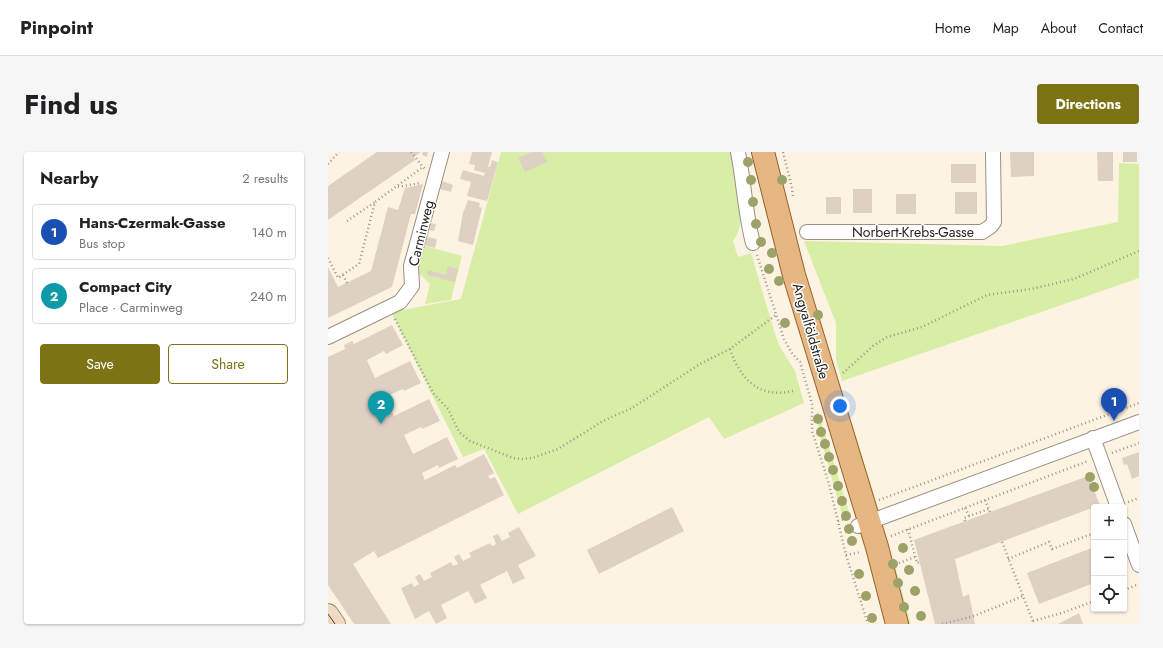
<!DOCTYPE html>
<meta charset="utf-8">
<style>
body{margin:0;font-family:Jost,sans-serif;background:#f6f6f6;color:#202124}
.controls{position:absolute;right:12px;bottom:12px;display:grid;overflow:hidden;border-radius:4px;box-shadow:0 1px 3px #0004}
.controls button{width:36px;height:36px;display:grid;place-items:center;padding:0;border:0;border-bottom:1px solid #e0e0e0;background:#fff;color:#202124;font:20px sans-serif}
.you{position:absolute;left:512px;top:254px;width:14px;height:14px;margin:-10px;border:3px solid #fff;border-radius:50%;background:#1a73e8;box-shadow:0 0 0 6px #1a73e833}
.badge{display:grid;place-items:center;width:26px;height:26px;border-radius:50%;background:#7d7315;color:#fff;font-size:13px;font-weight:700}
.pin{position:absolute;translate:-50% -33px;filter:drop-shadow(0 1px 2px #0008)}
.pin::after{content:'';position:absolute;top:21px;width:14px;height:12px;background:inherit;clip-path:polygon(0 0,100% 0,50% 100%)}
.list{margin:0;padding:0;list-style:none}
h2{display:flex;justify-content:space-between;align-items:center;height:52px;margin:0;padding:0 16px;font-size:17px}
h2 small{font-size:13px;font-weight:400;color:#757577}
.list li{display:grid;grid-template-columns:26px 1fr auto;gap:12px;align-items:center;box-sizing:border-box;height:56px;margin:0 8px 8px;padding:0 8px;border:1px solid #e0e0e0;border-radius:4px}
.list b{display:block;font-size:15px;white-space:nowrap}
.list p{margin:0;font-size:13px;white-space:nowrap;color:#757577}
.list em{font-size:13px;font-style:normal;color:#757577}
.actions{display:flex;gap:8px;padding:12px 16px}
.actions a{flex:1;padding:9px 0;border:1px solid #7d7315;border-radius:4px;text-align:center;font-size:14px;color:#7d7315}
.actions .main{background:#7d7315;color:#fff}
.icon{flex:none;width:22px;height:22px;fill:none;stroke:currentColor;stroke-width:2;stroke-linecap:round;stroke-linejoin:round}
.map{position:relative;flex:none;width:811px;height:472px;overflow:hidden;border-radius:4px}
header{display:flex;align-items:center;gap:24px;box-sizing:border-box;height:56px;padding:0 20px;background:#fff;border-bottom:1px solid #e0e0e0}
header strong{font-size:19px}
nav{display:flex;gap:22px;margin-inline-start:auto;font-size:14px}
.intro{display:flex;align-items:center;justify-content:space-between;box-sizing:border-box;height:96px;padding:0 24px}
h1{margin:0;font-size:28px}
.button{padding:10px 18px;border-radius:4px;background:#7d7315;color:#fff;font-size:14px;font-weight:700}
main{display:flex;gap:24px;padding:0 24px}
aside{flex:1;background:#fff;border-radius:4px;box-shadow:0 1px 3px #0004}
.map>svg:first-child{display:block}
.green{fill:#d8eda6}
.building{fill:#ded1c3}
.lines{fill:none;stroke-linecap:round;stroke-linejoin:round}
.street-casing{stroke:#9a9082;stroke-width:16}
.secondary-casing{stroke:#9a9082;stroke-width:22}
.primary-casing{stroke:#97622a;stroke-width:24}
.path{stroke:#9d968b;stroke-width:2.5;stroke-dasharray:1 3;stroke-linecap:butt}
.street{stroke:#fff;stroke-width:14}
.secondary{stroke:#f2dac1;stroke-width:20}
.primary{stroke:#e6b683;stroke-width:22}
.tram{stroke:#3d3932;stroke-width:1}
.tree{fill:#9da268}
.labels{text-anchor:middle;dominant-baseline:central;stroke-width:3;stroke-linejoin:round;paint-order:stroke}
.street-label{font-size:14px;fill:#25221c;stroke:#fff}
</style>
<header>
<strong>Pinpoint</strong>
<nav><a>Home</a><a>Map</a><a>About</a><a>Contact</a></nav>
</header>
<div class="intro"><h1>Find us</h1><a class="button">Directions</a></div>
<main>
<aside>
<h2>Nearby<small>2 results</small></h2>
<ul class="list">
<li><span class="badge" style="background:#1a4fb4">1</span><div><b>Hans-Czermak-Gasse</b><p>Bus stop</p></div><em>140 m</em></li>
<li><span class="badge" style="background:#0f9aa8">2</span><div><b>Compact City</b><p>Place · Carminweg</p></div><em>240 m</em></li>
</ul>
<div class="actions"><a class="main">Save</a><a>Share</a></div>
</aside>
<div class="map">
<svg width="811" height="472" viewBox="0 0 811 472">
<rect width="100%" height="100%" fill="#fdf3e3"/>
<!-- green -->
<path class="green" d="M173 0H403C409 26 422 67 405 89L410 105 423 101 447 182 452 195 467 219 476 251 396 287 381 265 190 362 156 297 135 305 63 160 133 147Z
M791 11 811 12V126L514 229 508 208V171L476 89 674 94 790 70Z
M94 93 134 104 123 148 97 152 102 132 88 118Z
M516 256 524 272 548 349 543 347Z
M490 259 522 363 515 366 492 284 488 262Z
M563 408 566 410 583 472H579Z"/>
<!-- building -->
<path class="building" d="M49 0H93L86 5 87 8 0 68V34Z
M95 0H100L99 5 94 3Z
M144 0H164L160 15H162L164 8 170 10 159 49 139 44 143 30 132 27 135 18 156 24 157 21 146 18 147 13 141 12Z
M204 0H214L219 10 197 20 190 6Z
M682 0H706V24L683 25Z
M769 0H785V29H770Z
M795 0H809V10H795Z
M623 12H648V31H623Z
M114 29 125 33 123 40 112 37Z
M95 32 87 62H83L64 135 0 166V115L10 135 43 119 60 55 70 58 77 36Z
M525 37H544V61H525Z
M627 40H649V62H627Z
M568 42H588V62H568Z
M498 45H513V62H498Z
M140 48 152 51 151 55 154 56 145 93 130 89 135 61Z
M102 71 108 72 106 79 101 78Z
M98 85 109 87 107 96 96 93Z
M120 114 130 117 127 130 99 123 100 118 118 123Z
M64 173 75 193 58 202 56 199 39 208 47 226 82 209 93 231 76 239 75 237 57 245 66 264 101 247 112 269 94 277 93 275 76 283 85 302 119 285 130 307 111 316 110 313 94 321 97 328 127 313 129 316 156 302 166 321 160 324 162 327 167 325 176 343 50 406 46 399 25 412 63 472H26L0 433V205L17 197 16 193 24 189 26 192Z
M811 300V324L804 327 799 312 796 313 794 306Z
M760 324 772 353 627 407 635 445 641 442 647 472H607L586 388Z
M344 355 356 379 271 422 259 398Z
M191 375 208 404 190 413 197 426 185 432 179 419 152 433 159 446 147 452 140 439 113 453 119 466 108 472 101 459 87 467 73 436 84 431 86 435 91 432 87 425 92 422 96 429 104 425 102 421 123 410 125 414 130 412 126 405 131 402 135 409 143 405 141 401 162 391 164 394 168 392 165 384 170 382 174 389 182 385 180 381Z
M766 395V431L711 452 699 421Z
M751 461 755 472H730L736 469Z"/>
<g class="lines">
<defs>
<path id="street" d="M410 0C416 30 417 61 425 91
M479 80H654L662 75 666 70 665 0
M0 185 72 150 84 134 83 114 114 0
M765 286 790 355
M796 372 811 413
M530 374 811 270"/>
<path id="secondary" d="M0 462 7 472"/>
<path id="primary" d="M435 0 466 123 549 395 569 472"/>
</defs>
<!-- street casing -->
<use href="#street" class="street-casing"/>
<!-- secondary casing -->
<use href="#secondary" class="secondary-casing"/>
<!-- primary casing -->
<use href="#primary" class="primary-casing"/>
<!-- path -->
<path class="path" d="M83 0 95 15
M455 0 464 36 465 44
M0 12 11 0
M70 35 92 31
M19 69 47 50
M429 103 456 187 463 200 472 210 484 252V279L501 332 518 403 540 472
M0 106 10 126 31 112 47 50 95 15 97 17
M15 123 19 131
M67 167 105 241 120 257 131 280 142 289 185 306 194 307 204 306 230 297 275 269 304 256 372 212 402 197 448 163
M402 197C412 227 431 247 465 239
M515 221 545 194 559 185 594 175 659 143 703 137 746 127 811 99
M784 301 811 291
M551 348 811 251
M657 348 662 360
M800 350 811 346
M637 356 641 364
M510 369 520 366
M637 369 636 366 661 357
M580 377 589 411 591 410
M563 384 760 309
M674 390 706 472
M518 403 533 400
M680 407 721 390 724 397 766 381
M571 411 587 405
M796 438 811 432
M705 469 734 461 766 449
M614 472 646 464 695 444"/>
<!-- street -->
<use href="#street" class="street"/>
<!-- secondary -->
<use href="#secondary" class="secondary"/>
<!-- primary -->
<use href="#primary" class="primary"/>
<!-- tram -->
<path class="tram" d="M0 462 7 472"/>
</g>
<!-- trees -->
<g class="tree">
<circle cx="420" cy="10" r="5"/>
<circle cx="423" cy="28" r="5"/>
<circle cx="454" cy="28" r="5"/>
<circle cx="425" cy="50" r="5"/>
<circle cx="428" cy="72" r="5"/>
<circle cx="433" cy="90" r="5"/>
<circle cx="444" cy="101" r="5"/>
<circle cx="441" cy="117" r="5"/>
<circle cx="451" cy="129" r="5"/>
<circle cx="490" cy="163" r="5"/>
<circle cx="457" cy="171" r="5"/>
<circle cx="490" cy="267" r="5"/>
<circle cx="493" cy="280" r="5"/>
<circle cx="497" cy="292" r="5"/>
<circle cx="501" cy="305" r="5"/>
<circle cx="505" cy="318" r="5"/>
<circle cx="762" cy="325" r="5"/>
<circle cx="510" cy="334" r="5"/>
<circle cx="766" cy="335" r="5"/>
<circle cx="514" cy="349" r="5"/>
<circle cx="518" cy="364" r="5"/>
<circle cx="521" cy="377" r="5"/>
<circle cx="524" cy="389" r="5"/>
<circle cx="575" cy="396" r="5"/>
<circle cx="565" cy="412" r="5"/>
<circle cx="581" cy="418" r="5"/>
<circle cx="531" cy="422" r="5"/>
<circle cx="570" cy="431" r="5"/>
<circle cx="587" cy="439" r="5"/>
<circle cx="538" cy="444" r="5"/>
<circle cx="576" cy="455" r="5"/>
<circle cx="593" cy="464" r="5"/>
<circle cx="544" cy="466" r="5"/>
</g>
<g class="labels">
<!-- street labels -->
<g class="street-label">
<text x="585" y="80">Norbert-Krebs-Gasse</text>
<text transform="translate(93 81) rotate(-76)">Carminweg</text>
<text transform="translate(483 179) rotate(74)">Angyalföldstraße</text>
</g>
</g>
</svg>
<div class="controls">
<button>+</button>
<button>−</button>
<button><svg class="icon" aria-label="locate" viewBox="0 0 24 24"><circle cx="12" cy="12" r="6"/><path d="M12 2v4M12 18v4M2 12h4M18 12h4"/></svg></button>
</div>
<div class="you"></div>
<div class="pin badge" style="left:786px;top:269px;background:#1a4fb4">1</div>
<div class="pin badge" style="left:53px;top:272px;background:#0f9aa8">2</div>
</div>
</main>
